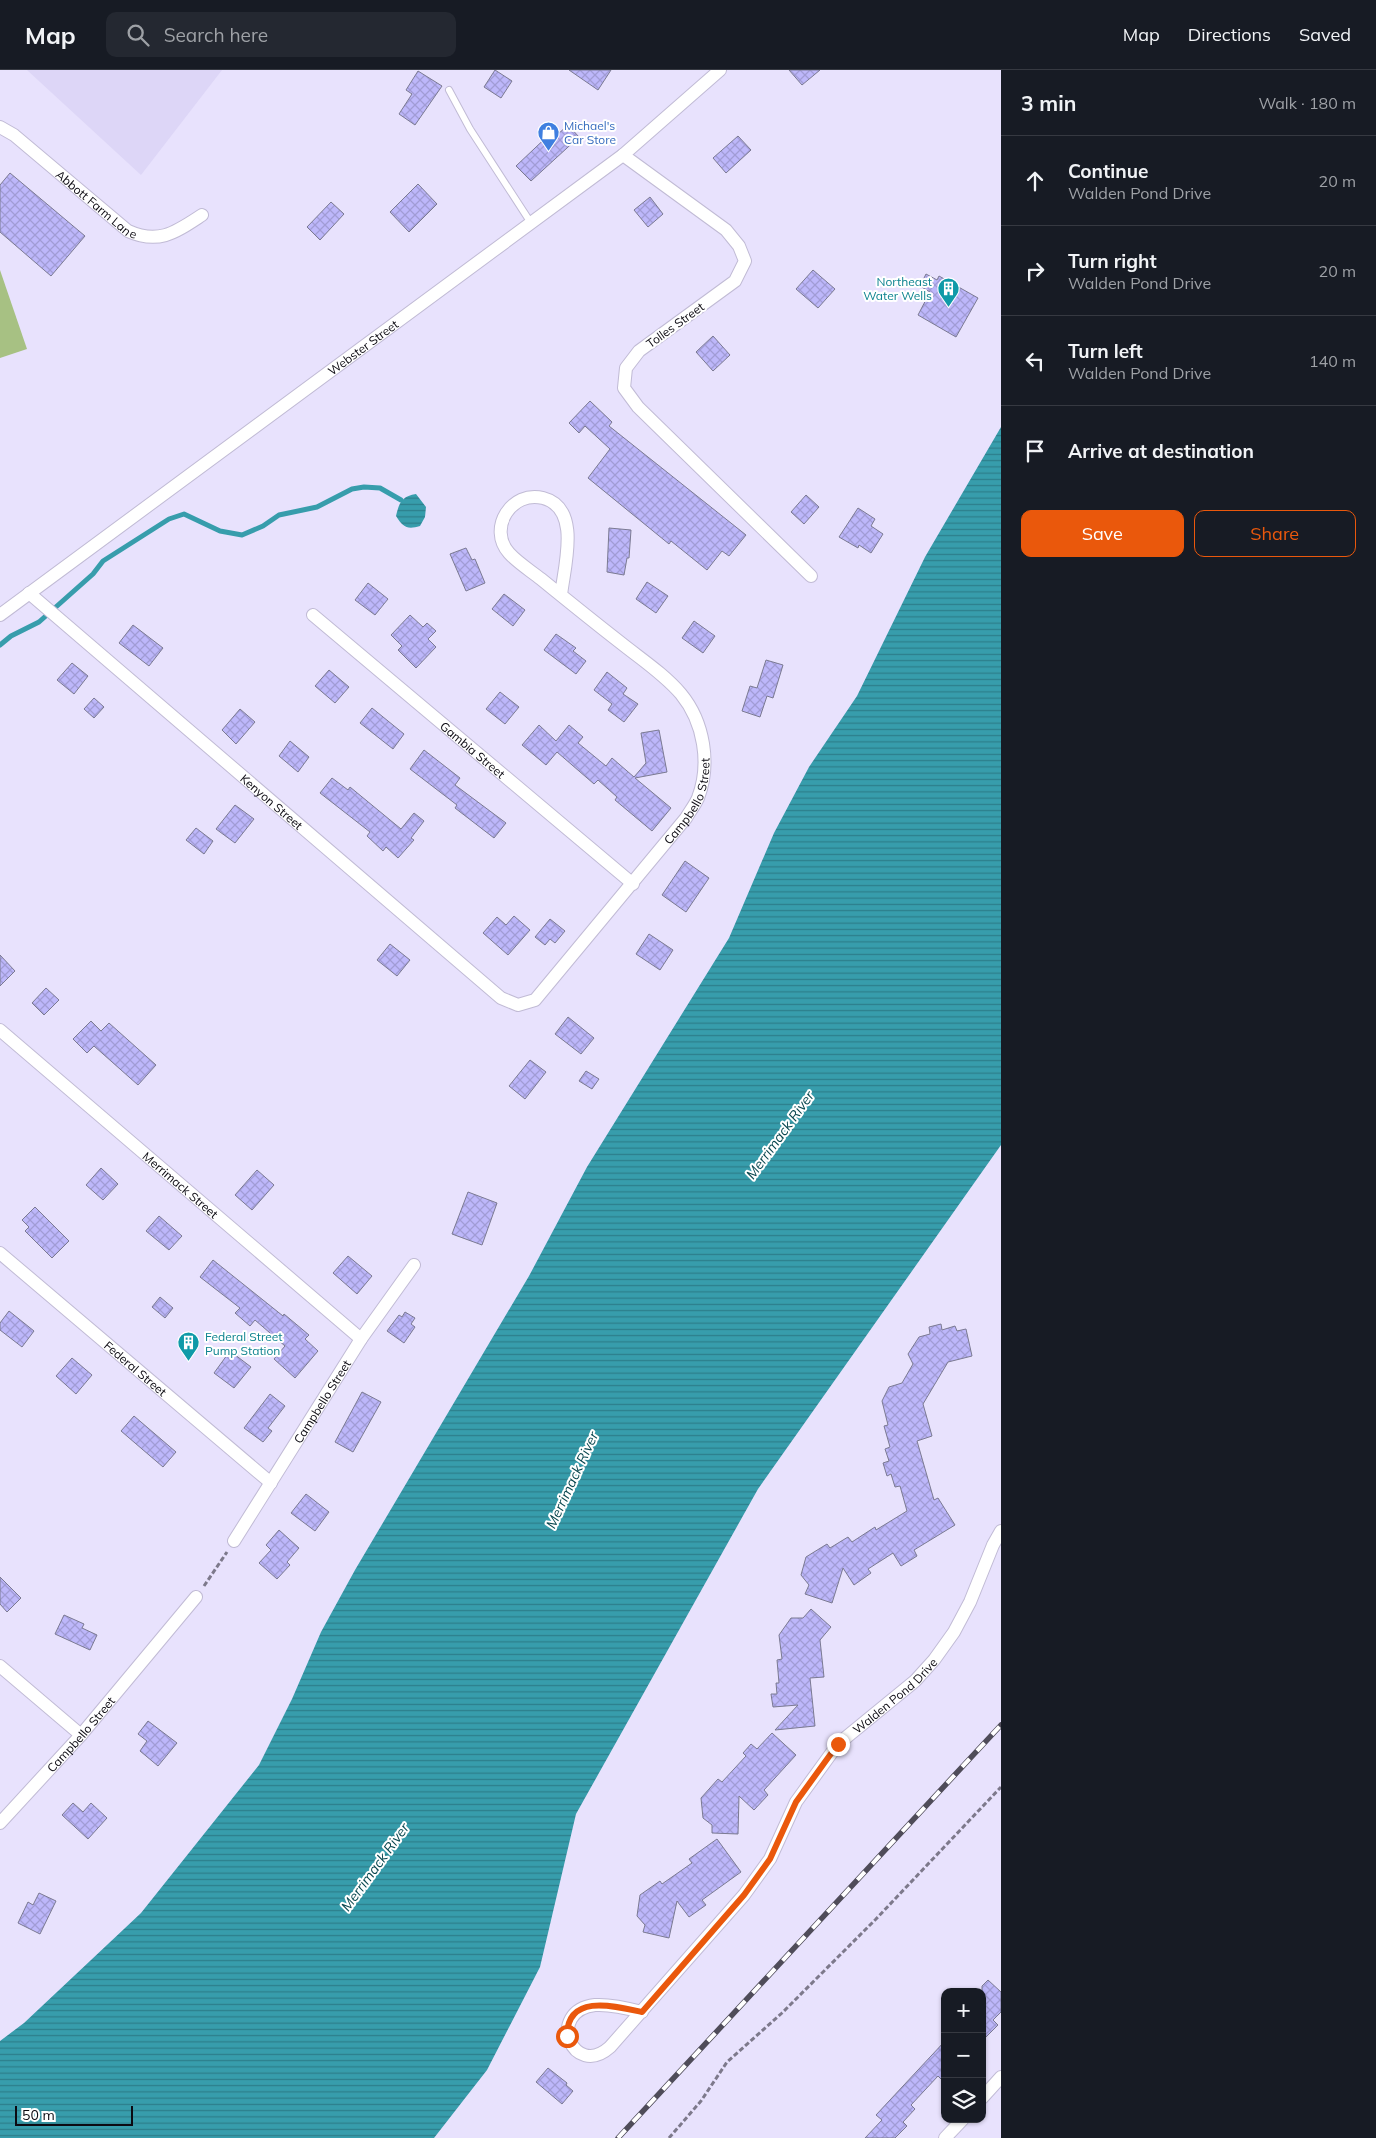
<!DOCTYPE html>
<meta charset="utf-8">
<style>
body{margin:0;font-family:Mulish,sans-serif;background:#242831;color:#f1f3f6}
.controls{position:absolute;right:15px;bottom:15px;display:grid;overflow:hidden;border-radius:10px;box-shadow:0 1px 4px #0004}
.controls button{width:45px;height:45px;display:grid;place-items:center;padding:0;border:0;border-bottom:1px solid #363941;background:#171b24;color:#f1f3f6;font:25px sans-serif}
.scale{position:absolute;left:15px;bottom:12px;width:118px;box-sizing:border-box;padding-left:5px;border:2px solid #0c0a12;border-top:0;font-size:14px;line-height:18px;white-space:nowrap;color:#0c0a12;-webkit-text-stroke:4px #fff;paint-order:stroke}
.stop{position:absolute;width:15px;height:15px;margin:-11px;border:4px solid #ea580c;border-radius:50%;background:#fff}
.stop.end{background:#ea580c;border-color:#fff;box-shadow:0 1px 5px #0008}
.list{margin:0;padding:0;list-style:none}
h2{display:flex;justify-content:space-between;align-items:center;height:65px;margin:0;padding:0 20px;font-size:21px}
h2 small{font-size:16px;font-weight:400;color:#9ea1a6}
.list li{display:grid;grid-template-columns:32px 1fr auto;gap:15px;align-items:center;box-sizing:border-box;height:90px;padding:0 20px;border-top:1px solid #363941}
.list b{display:block;font-size:19px;white-space:nowrap}
.list p{margin:0;font-size:16px;white-space:nowrap;color:#9ea1a6}
.list em{font-size:16px;font-style:normal;color:#9ea1a6}
.actions{display:flex;gap:10px;padding:15px 20px}
.actions a{flex:1;padding:11px 0;border:1px solid #ea580c;border-radius:10px;text-align:center;font-size:18px;color:#ea580c}
.actions .main{background:#ea580c;color:#fff}
.icon{flex:none;width:28px;height:28px;fill:none;stroke:currentColor;stroke-width:2;stroke-linecap:round;stroke-linejoin:round}
.map{position:relative;flex:none;width:1001px;height:2068px;overflow:hidden}
header{display:flex;align-items:center;gap:30px;box-sizing:border-box;height:70px;padding:0 25px;background:#171b24;border-bottom:1px solid #363941}
header strong{font-size:24px}
nav{display:flex;gap:28px;margin-inline-start:auto;font-size:18px}
.search{width:350px;height:45px;background:#242831;display:flex;align-items:center;gap:12px;box-sizing:border-box;padding:0 18px;border-radius:10px;color:#9ea1a6;font-size:19px}
main{display:flex}
aside{flex:1;background:#171b24}
.map>svg:first-child{display:block}
.built{fill:#ddd6f7}
.park{fill:#a7c183}
.water{fill:url(#water-rules)}
.lines{fill:none;stroke-linecap:round;stroke-linejoin:round}
.stream{stroke:#379dac;stroke-width:5}
.building{fill:url(#building-cross-hatch);stroke:#7b7a92}
.service-casing{stroke:#c1bbd5;stroke-width:8}
.minor-casing{stroke:#c1bbd5;stroke-width:14}
.path{stroke:#7d798b;stroke-width:3;stroke-dasharray:5 2.5;stroke-linecap:butt}
.service{stroke:#fff;stroke-width:6}
.minor{stroke:#fff;stroke-width:12}
.rail-casing{stroke:#4f4c59;stroke-width:5.5}
.rail{stroke:#fff;stroke-width:4;stroke-dasharray:11;stroke-linecap:butt}
.route{stroke:#ea580c;stroke-width:6}
.labels{text-anchor:middle;dominant-baseline:central;stroke-width:4;stroke-linejoin:round;paint-order:stroke}
.shop-label{font-size:12px;fill:#366cbe;stroke:#fff;text-anchor:start}
.street-label{font-size:12px;fill:#0c0a12;stroke:#fff}
.culture-label{font-size:12px;fill:#0d838f;stroke:#fff;text-anchor:end}
.water-label{font-size:14px;font-style:italic;fill:#09474f;stroke:#fff}
</style>
<header>
<strong>Map</strong>
<div class="search"><svg class="icon" aria-label="search" viewBox="0 0 24 24"><circle cx="10" cy="10" r="6"/><path d="M15 15l6 6"/></svg>Search here</div>
<nav><a>Map</a><a>Directions</a><a>Saved</a></nav>
</header>
<main>
<div class="map">
<svg width="1001" height="2068" viewBox="0 0 1001 2068">
<defs>
<pattern id="water-rules" width="6" height="5" patternUnits="userSpaceOnUse" patternTransform="scale(1.25)"><rect width="6" height="5" fill="#379dac"/><path d="M0 2.5h6" fill="none" stroke="#2d7e8b"/></pattern>
<pattern id="building-cross-hatch" width="8" height="8" patternUnits="userSpaceOnUse" patternTransform="scale(1.25)"><rect width="8" height="8" fill="#bdb7fa"/><path d="M0 0l8 8M0 8l8-8" fill="none" stroke="#a19cd5"/></pattern>
</defs>
<rect width="100%" height="100%" fill="#e8e2fd"/>
<!-- built -->
<path class="built" d="M27 0H222L141 105Z"/>
<!-- park -->
<path class="park" d="M0 200 27 279 0 288Z"/>
<!-- water -->
<path class="water" d="M1001 357V1075L758 1419 576 1744 540 1897 487 2000 434 2068H0V1971L24 1953 141 1843 259 1695 292 1629 321 1562 355 1500 529 1206 587 1097 729 868 774 763 809 697 857 626 925 487Z
M416 424 426 437 425 447 420 456C407 460 403 457 396 446 399 433 402 426 416 424Z"/>
<g class="lines">
<!-- stream -->
<path class="stream" d="M0 575 11 566 39 552 93 504 103 491 169 449 184 444 220 461 242 465 263 456 279 445 317 437 352 419 364 417 380 418 401 430"/>
</g>
<!-- building -->
<path class="building" d="M495 0 512 11 501 28 484 17Z
M569 0H611L598 20Z
M789 0H820L802 15Z
M418 1 442 16 415 55 399 44 412 24 406 20Z
M568 55 579 67 531 111 516 96 553 61 557 65Z
M738 66 751 80 726 103 713 88Z
M10 103 85 166 51 206 0 162V115Z
M418 114 437 134 409 162 390 142Z
M650 127 663 144 648 157 634 140Z
M331 132 344 144 320 170 307 157Z
M813 200 835 219 818 238 796 219Z
M926 204 937 210 939 206 978 228 956 267 918 245 930 222 920 216Z
M713 266 730 285 713 301 696 282Z
M590 331 612 352 609 356 746 465 729 486 722 481 707 500 671 471 669 474 588 408 610 379 585 356 579 363 569 353Z
M806 425 819 437 804 454 791 442Z
M858 438 875 449 871 456 883 464 871 483 859 475 858 478 839 467Z
M609 458 631 460 629 488H627L624 505 607 502Z
M466 478 472 490 475 489 485 513 466 521 450 484Z
M647 512 668 526 656 543 636 529Z
M368 513 388 529 375 545 355 530Z
M504 524 525 540 513 556 492 539Z
M410 545 423 557 427 553 436 561 428 569 436 577 416 598 398 580 402 576 391 565Z
M694 551 715 566 703 583 682 568Z
M133 555 163 578 149 596 119 573Z
M556 564 576 578 573 581 586 591 576 604 544 580Z
M766 590 783 595 773 628 767 626 760 647 742 641 750 616 757 618Z
M72 593 88 606 74 624 57 610Z
M329 600 349 617 335 633 315 616Z
M607 602 627 618 623 624 638 634 624 652 608 640 612 634 594 620Z
M500 622 519 637 505 654 486 639Z
M94 628 104 637 94 648 84 639Z
M372 638 404 664 393 679 360 653Z
M240 639 255 652 236 674 222 660Z
M539 655 556 671 569 655 583 667 578 673 606 696 612 688 634 707 646 693 641 663 659 660 667 702 635 708 671 738 652 761 615 730 617 727 598 710 594 714 557 682 546 695 522 675Z
M290 671 309 687 298 702 279 686Z
M424 680 460 708 455 715 506 753 494 768 455 738 457 735 410 699Z
M332 708 348 720 350 717 401 759 414 743 424 751 411 768 414 770 398 788 386 777 383 781 367 766 370 762 320 723Z
M235 735 254 749 235 773 216 759Z
M196 758 213 771 204 784 186 770Z
M685 791 709 808 686 842 662 825Z
M514 846 530 860 508 885 483 863 497 847 506 855Z
M550 849 565 861 555 873 550 869 545 875 535 867Z
M649 864 673 880 660 900 636 884Z
M390 874 410 890 397 906 377 890Z
M0 885 15 901 0 916Z
M46 918 59 930 44 945 32 933Z
M568 947 594 968 581 984 555 964Z
M91 951 101 961 109 953 156 995 138 1015 94 976 87 983 73 969Z
M530 990 546 1002 525 1029 509 1016Z
M586 1001 599 1009 592 1019 579 1011Z
M101 1098 118 1114 103 1130 86 1115Z
M257 1100 274 1115 252 1140 235 1125Z
M468 1122 497 1133 482 1175 452 1164Z
M35 1137 69 1171 52 1188 25 1161 29 1157 22 1150Z
M159 1146 182 1166 169 1180 146 1161Z
M348 1186 372 1206 357 1224 333 1203Z
M213 1190 283 1246 284 1244 309 1265 305 1269 318 1281 295 1308 274 1289 285 1276 255 1250 250 1256 235 1243 240 1238 200 1207Z
M160 1227 173 1238 165 1248 152 1237Z
M9 1241 34 1261 22 1277 0 1260V1253Z
M405 1242 415 1248 411 1254 415 1257 404 1273 387 1261 399 1245 402 1247Z
M941 1254 942 1260 955 1256 957 1261 966 1259 972 1286 948 1292 923 1334 932 1366 917 1371 934 1430 938 1428 955 1455 914 1480 917 1486 901 1496 893 1483 868 1499 871 1503 854 1515 843 1498 832 1533 805 1524 809 1515 801 1505 806 1487 827 1474 830 1478 848 1467 852 1472 875 1457 876 1460 907 1441 900 1416 895 1417 891 1404 887 1406 883 1393 889 1391 885 1379 890 1377 884 1356 888 1355 882 1331 889 1317 902 1313 913 1294 908 1284 919 1267 930 1264 929 1257Z
M230 1281 251 1297 234 1318 214 1303Z
M72 1288 92 1305 76 1324 56 1306Z
M362 1322 381 1332 353 1382 335 1372Z
M270 1324 285 1336 268 1358 272 1361 263 1372 244 1358Z
M134 1346 176 1382 163 1397 121 1361Z
M306 1424 329 1442 315 1461 291 1443Z
M279 1460 299 1478 287 1492 290 1495 277 1509 259 1493 271 1480 266 1475Z
M0 1507 21 1528 7 1542 0 1534Z
M811 1539 831 1557 820 1570 824 1607 810 1608 815 1656 775 1660 798 1635 773 1637 771 1624H777L776 1613H779L777 1590 782 1589 779 1565 791 1548H803Z
M64 1545 84 1554 82 1558 97 1565 90 1580 55 1564Z
M148 1651 177 1673 158 1696 140 1681 147 1671 138 1664Z
M772 1663 796 1685 764 1720 768 1725 754 1740 739 1726 738 1764 712 1763V1755L703 1748 701 1728 718 1709 722 1712 746 1686 743 1683 751 1674 757 1679Z
M73 1733 83 1742 91 1733 107 1748 88 1769 62 1745Z
M717 1769 741 1802 702 1830 706 1835 689 1847 677 1831 669 1868 643 1862 645 1855 637 1846 640 1825 660 1811 662 1814 692 1793 689 1789Z
M39 1823 56 1831 40 1864 18 1853 28 1832 33 1835Z
M988 1910 1001 1922V1942L993 1950 998 1955 982 1971V1916Z
M945 1971V2013L938 2006 911 2035 915 2039 903 2052 907 2056 895 2068H865L882 2050 876 2045Z
M548 1998 567 2013 566 2015 573 2021 562 2034 536 2012Z"/>
<g class="lines">
<defs>
<path id="service" d="M449 20 470 59 531 153"/>
<g id="minor">
<path id="s1" d="M0 57 14 65 128 161C159 175 176 162 202 145"/>
<path d="M623 85 726 160 739 176 745 191 735 211 639 281 626 298 624 318 638 337 811 506"/>
<path id="s2" d="M29 523 501 928 518 935 535 930 686 748C690 741 695 735 698 728 711 694 704 652 681 624 664 604 641 589 621 573 594 552 568 531 541 509 531 501 518 493 509 483 487 458 512 420 543 428 582 438 564 497 561 525"/>
<path id="s3" d="M0 545 623 85 720 0"/>
<path id="s4" d="M313 545 633 814"/>
<path id="s5" d="M0 960 361 1269"/>
<path id="s6" d="M0 1183 271 1413"/>
<path id="s7" d="M234 1471 361 1269 414 1195"/>
<path d="M0 1596 81 1665"/>
<path id="s8" d="M0 1753 81 1665 196 1527"/>
<path id="s9" d="M642 1942C627 1938 611 1934 595 1935 545 1941 573 2010 610 1977L744 1825 770 1789 796 1732 838 1674 915 1611 934 1590 954 1562 970 1532 993 1475 1001 1461"/>
<path d="M982 2028 1001 2007"/>
<path d="M945 2068 963 2049"/>
</g>
</defs>
<!-- service casing -->
<use href="#service" class="service-casing"/>
<!-- minor casing -->
<use href="#minor" class="minor-casing"/>
<!-- path -->
<path class="path" d="M204 1516 227 1482
M669 2068 701 2031 727 1992 782 1943 876 1849 1001 1717"/>
<!-- service -->
<use href="#service" class="service"/>
<!-- minor -->
<use href="#minor" class="minor"/>
<defs>
<path id="rail" d="M618 2068 1001 1655"/>
</defs>
<!-- rail casing -->
<use href="#rail" class="rail-casing"/>
<!-- rail -->
<use href="#rail" class="rail"/>
</g>
<g class="lines">
<!-- route -->
<path class="route" d="M567 1966C567 1923 615 1936 642 1942L744 1825 770 1789 796 1732 838 1674"/>
</g>
<!-- icons -->
<defs>
<symbol id="shop-pin" viewBox="-11 -11 22 30"><path d="M0 17L-7.5 6A9.5 9.5 0 1 1 7.5 6Z" fill="#3f7fe0" stroke="#fff"/><path d="M-5-2.5h2.3a2.7 3.5 0 0 1 5.4 0H5L5.5 6h-11ZM-1.5-2.5h3a1.5 2.3 0 0 0-3 0Z" fill="#fff"/></symbol>
<symbol id="building-pin" viewBox="-11 -11 22 30"><path d="M0 17L-7.5 6A9.5 9.5 0 1 1 7.5 6Z" fill="#0f9aa8" stroke="#fff"/><path d="M-4-6H4V6H1V3H-1V6H-4ZM-2.5-4.3h1.7v1.8h-1.7ZM.8-4.3h1.7v1.8H.8ZM-2.5-1h1.7V.8h-1.7ZM.8-1h1.7V.8H.8Z" fill="#fff"/></symbol>
</defs>
<g fill-rule="evenodd">
<use href="#shop-pin" x="536" y="50" width="25" height="34"/>
<use href="#building-pin" x="936" y="206" width="25" height="34"/>
<use href="#building-pin" x="176" y="1260" width="25" height="34"/>
</g>
<g class="labels">
<!-- shop labels -->
<g class="shop-label">
<text x="564" y="55">Michael's<tspan x="564" dy="14">Car Store</tspan></text>
</g>
<!-- street labels -->
<g class="street-label">
<text stroke="none"><textPath href="#s1" startOffset="124">Abbott Farm Lane</textPath></text>
<text transform="translate(675 255) rotate(-36)">Tolles Street</text>
<text stroke="none"><textPath href="#s3" startOffset="451">Webster Street</textPath></text>
<text stroke="none"><textPath href="#s4" startOffset="209">Gambia Street</textPath></text>
<text stroke="none"><textPath href="#s2" startOffset="911">Campbello Street</textPath></text>
<text stroke="none"><textPath href="#s2" startOffset="320">Kenyon Street</textPath></text>
<text stroke="none"><textPath href="#s5" startOffset="238">Merrimack Street</textPath></text>
<text stroke="none"><textPath href="#s6" startOffset="178">Federal Street</textPath></text>
<text stroke="none"><textPath href="#s7" startOffset="165">Campbello Street</textPath></text>
<text stroke="none"><textPath href="#s9" startOffset="604">Walden Pond Drive</textPath></text>
<text stroke="none"><textPath href="#s8" startOffset="120">Campbello Street</textPath></text>
</g>
<!-- culture labels -->
<g class="culture-label">
<text x="932" y="211">Northeast<tspan x="932" dy="14">Water Wells</tspan></text>
<text x="205" y="1266" text-anchor="start">Federal Street<tspan x="205" dy="14">Pump Station</tspan></text>
</g>
<!-- water labels -->
<g class="water-label">
<text transform="translate(780 1065) rotate(-54)">Merrimack River</text>
<text transform="translate(572 1410) rotate(-65)">Merrimack River</text>
<text transform="translate(375 1797) rotate(-54)">Merrimack River</text>
</g>
</g>
</svg>
<div class="controls">
<button>+</button>
<button>−</button>
<button><svg class="icon" aria-label="layers" viewBox="0 0 24 24"><path d="M12 4l9 5-9 5-9-5zM3 14l9 5 9-5"/></svg></button>
</div>
<div class="scale">50 m</div>
<div class="stop" style="left:567px;top:1966px"></div>
<div class="stop end" style="left:838px;top:1674px"></div>
</div>
<aside>
<h2>3 min<small>Walk · 180 m</small></h2>
<ul class="list">
<li><svg class="icon" aria-label="ahead" viewBox="0 0 24 24"><path d="M12 20V5M6 11l6-6 6 6"/></svg><div><b>Continue</b><p>Walden Pond Drive</p></div><em>20 m</em></li>
<li><svg class="icon" aria-label="right" viewBox="0 0 24 24"><path d="M7 20v-9h11M14 6l5 5-5 5"/></svg><div><b>Turn right</b><p>Walden Pond Drive</p></div><em>20 m</em></li>
<li><svg class="icon" aria-label="left" viewBox="0 0 24 24"><path d="M17 20v-9H6M10 6l-5 5 5 5"/></svg><div><b>Turn left</b><p>Walden Pond Drive</p></div><em>140 m</em></li>
<li><svg class="icon" aria-label="arrive" viewBox="0 0 24 24"><path d="M6 21V4h12l-3 4 3 4H6"/></svg><div><b>Arrive at destination</b></div></li>
</ul>
<div class="actions"><a class="main">Save</a><a>Share</a></div>
</aside>
</main>
